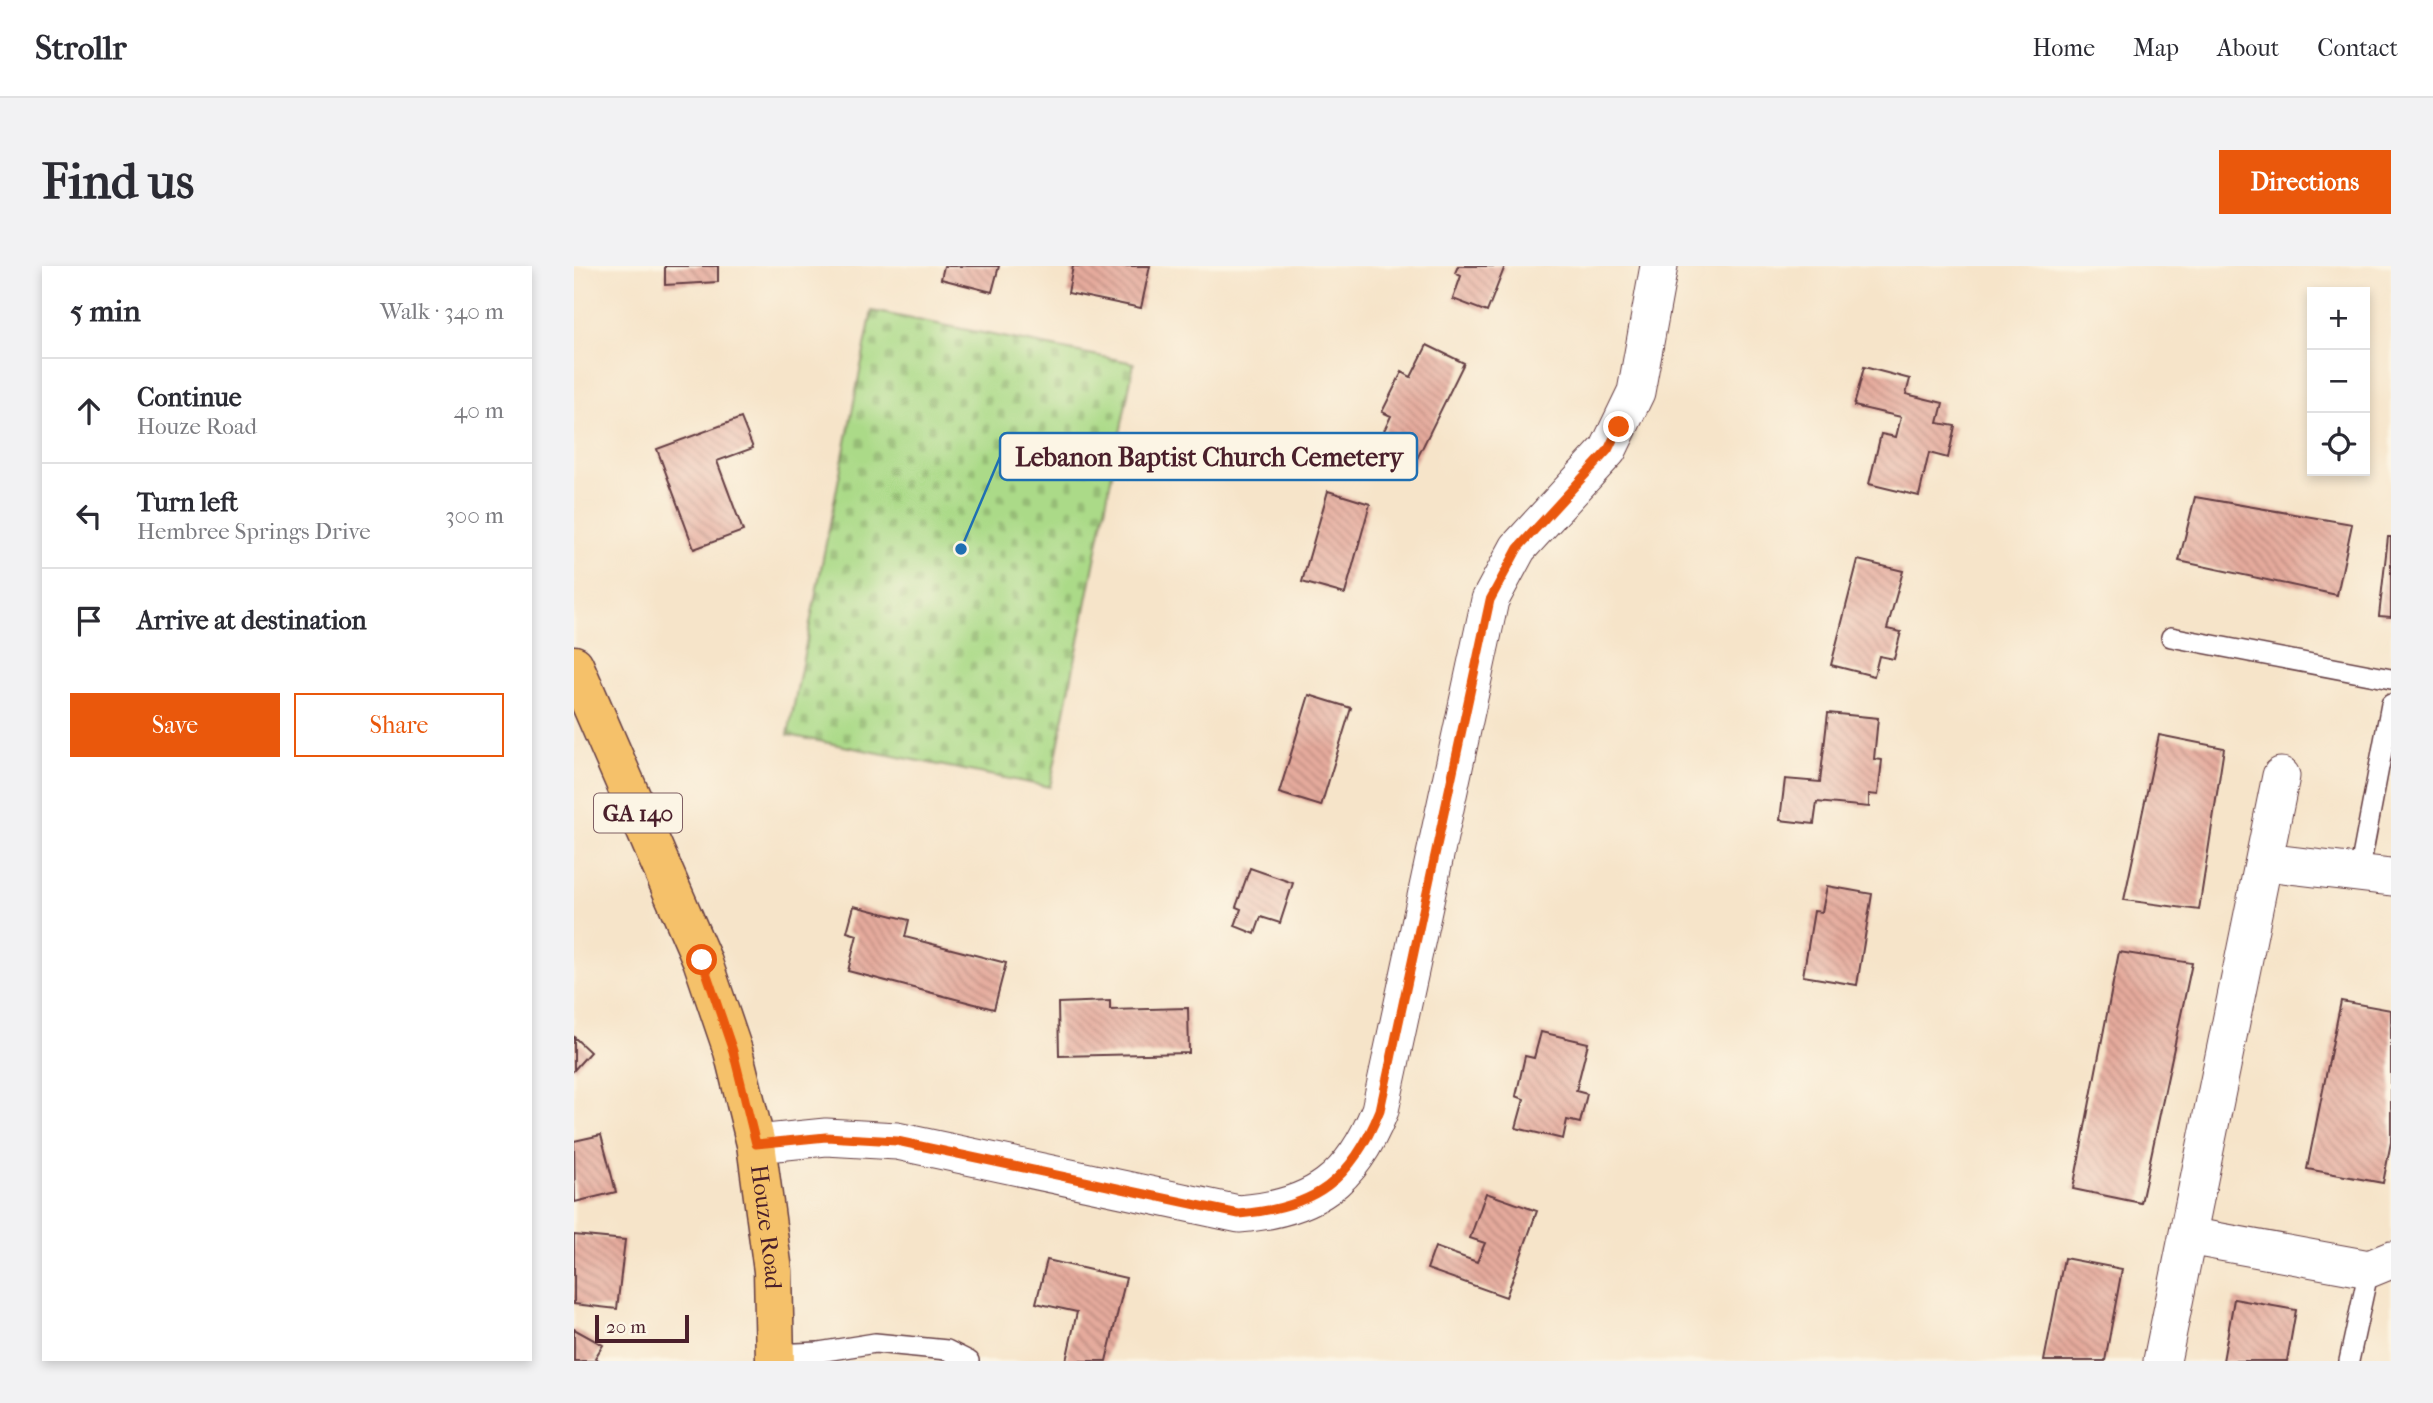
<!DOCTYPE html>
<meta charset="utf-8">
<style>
body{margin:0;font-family:"IM FELL French Canon",serif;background:#f2f2f3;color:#2b2b33}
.controls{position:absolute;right:21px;top:21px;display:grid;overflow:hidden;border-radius:0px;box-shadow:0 4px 10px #0003}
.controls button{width:63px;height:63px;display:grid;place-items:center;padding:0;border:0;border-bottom:2px solid #e1e1e2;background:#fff;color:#2b2b33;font:35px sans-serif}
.scale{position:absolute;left:21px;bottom:18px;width:94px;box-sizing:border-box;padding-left:7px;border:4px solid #4a1f2b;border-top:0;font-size:19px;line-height:24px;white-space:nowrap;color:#4a1f2b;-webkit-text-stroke:5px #fcf5e5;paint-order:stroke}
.stop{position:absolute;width:21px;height:21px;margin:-16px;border:5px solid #ea580c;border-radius:50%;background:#fff}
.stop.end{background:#ea580c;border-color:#fff;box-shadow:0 2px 7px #0008}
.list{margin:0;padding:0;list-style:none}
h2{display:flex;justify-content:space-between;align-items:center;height:91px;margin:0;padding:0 28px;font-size:30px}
h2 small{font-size:23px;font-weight:400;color:#7c7c81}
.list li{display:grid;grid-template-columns:46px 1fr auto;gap:21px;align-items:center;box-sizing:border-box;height:105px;padding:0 28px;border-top:2px solid #e1e1e2}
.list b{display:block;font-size:26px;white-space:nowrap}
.list p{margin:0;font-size:23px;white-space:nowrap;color:#7c7c81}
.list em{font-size:23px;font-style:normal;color:#7c7c81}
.actions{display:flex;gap:14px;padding:21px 28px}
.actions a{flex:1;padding:16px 0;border:2px solid #ea580c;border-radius:0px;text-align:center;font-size:24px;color:#ea580c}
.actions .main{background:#ea580c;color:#fff}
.icon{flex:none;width:38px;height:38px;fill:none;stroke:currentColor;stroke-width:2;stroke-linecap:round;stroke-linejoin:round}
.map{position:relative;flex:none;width:1817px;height:1095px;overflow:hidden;border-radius:0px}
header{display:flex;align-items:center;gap:42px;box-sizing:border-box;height:98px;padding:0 35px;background:#fff;border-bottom:2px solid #e1e1e2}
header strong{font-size:33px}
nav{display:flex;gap:38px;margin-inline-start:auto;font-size:24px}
.intro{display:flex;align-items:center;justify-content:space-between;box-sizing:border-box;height:168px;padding:0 42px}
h1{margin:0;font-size:49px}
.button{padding:18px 32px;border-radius:0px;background:#ea580c;color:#fff;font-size:24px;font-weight:700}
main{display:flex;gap:42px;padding:0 42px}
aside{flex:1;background:#fff;border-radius:0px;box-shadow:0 4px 10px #0003}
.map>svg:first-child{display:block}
.cemetery{fill:url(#cemetery-stones);stroke:#7a7c5a;stroke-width:2}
.building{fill:url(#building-back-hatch)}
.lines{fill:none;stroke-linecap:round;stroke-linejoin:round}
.lane-casing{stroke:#643d43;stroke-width:22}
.street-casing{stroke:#643d43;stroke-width:39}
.primary-casing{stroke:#643d43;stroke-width:41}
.lane{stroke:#fff;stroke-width:19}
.street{stroke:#fff;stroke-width:37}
.primary{stroke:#f5c16b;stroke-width:38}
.route{stroke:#ea580c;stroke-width:9}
.labels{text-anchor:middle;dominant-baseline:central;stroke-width:6;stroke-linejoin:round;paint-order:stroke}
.shield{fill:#fcf5e5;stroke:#7f5f63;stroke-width:2}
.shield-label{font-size:23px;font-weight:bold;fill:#4a1f2b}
.street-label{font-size:24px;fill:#4a1f2b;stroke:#fcf5e5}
.leader{fill:none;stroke:#1f6fb2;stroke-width:2.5}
.callout-dot{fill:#1f6fb2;stroke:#fcf5e5;stroke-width:2.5}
.callout{fill:#fcf5e5;stroke:#1f6fb2;stroke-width:2.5}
.callout-label{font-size:26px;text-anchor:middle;font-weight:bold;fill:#4a1f2b}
</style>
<header>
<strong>Strollr</strong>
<nav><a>Home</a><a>Map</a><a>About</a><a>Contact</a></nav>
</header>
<div class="intro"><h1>Find us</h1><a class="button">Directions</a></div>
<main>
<aside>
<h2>5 min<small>Walk · 340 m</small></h2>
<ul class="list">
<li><svg class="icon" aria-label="ahead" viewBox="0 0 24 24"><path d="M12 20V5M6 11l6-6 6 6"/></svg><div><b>Continue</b><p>Houze Road</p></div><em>40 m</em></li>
<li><svg class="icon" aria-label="left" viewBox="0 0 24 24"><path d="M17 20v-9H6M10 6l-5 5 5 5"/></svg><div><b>Turn left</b><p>Hembree Springs Drive</p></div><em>300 m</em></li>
<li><svg class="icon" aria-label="arrive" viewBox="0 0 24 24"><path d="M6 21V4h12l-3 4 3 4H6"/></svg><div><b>Arrive at destination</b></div></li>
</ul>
<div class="actions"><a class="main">Save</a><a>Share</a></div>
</aside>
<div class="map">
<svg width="1817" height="1095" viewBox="0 0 1817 1095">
<defs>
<pattern id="cemetery-stones" width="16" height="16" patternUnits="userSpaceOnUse" patternTransform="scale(1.75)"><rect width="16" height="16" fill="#abda88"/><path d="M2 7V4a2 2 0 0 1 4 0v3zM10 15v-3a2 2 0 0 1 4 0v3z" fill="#95bb76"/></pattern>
<pattern id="building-back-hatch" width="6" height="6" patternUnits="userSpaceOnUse" patternTransform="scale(1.75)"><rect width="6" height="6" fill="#e5aa9c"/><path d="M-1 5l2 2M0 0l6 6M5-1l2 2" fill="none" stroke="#bc8a7f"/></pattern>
</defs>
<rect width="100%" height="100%" fill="#fcf5e5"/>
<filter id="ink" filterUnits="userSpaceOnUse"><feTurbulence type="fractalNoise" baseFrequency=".0143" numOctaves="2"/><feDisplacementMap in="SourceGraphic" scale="14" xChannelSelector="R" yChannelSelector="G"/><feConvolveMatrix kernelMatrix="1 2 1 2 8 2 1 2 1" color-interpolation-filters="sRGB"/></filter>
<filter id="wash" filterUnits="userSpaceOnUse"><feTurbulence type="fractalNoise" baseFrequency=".00686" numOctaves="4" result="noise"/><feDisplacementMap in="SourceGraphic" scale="28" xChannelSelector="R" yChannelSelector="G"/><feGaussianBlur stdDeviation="1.57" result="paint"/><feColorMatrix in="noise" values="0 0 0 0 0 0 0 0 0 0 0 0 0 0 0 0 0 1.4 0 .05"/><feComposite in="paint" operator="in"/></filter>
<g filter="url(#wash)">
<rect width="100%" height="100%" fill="#f6e4c9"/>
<!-- cemetery -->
<path class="cemetery" d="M298 45 560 97 476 521 214 469Z"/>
<g id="blocks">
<!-- building -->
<path class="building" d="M91 0H144V16L91 19Z
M370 0H425L418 26 367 13Z
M499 0H576L567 42 494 27Z
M884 0H931L913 46 879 33 887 10 881 7Z
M853 79 890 97 836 207 799 188 817 150 808 146 828 106 837 111Z
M1290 101 1336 113 1332 128 1369 137 1364 157 1381 160 1374 192 1355 187 1345 230 1295 218 1307 168 1322 171 1327 151 1280 140Z
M167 152 179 182 143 195 169 265 120 283 83 183Z
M754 225 796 238 771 328 728 316Z
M1621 231 1778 258 1763 329 1605 295Z
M1814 271H1817V351L1805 350Z
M1284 294 1329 305 1313 363 1327 366 1320 393 1305 390 1300 410 1257 399Z
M735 429 777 442 747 540 705 527Z
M1254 447 1304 452 1300 493 1308 494 1304 529 1295 528V541L1243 536 1240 558 1206 554 1211 513 1246 516Z
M1585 469 1650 482 1625 644 1550 634Z
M676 602 719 617 706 657 687 651 681 668 661 660 667 643 662 641Z
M1253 620 1298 628 1283 719 1229 710 1240 645 1248 646Z
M280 640 335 654 331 671 432 697 420 743 274 705 283 669 273 666Z
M1545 686 1618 697 1567 937 1499 923Z
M536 735V744L614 742 615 787 485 790 484 737Z
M1767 735 1817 744V876L1809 917 1733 903Z
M967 766 1014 777 1002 825 1013 828 1006 857 993 854 989 873 942 862 950 833 942 830 951 790 960 792Z
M0 771 16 786 0 804Z
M27 869 42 926 1 936 0 875Z
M912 927 963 945 932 1031 853 1003 861 981 903 996 911 977 896 972Z
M0 969 51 974 43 1043 0 1038Z
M1490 992 1548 1003 1531 1095H1470Z
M473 994 552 1012 532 1095H492L503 1046 462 1037Z
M1660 1033 1722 1044 1713 1095H1649Z
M0 1063 29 1079 21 1092 26 1095H0Z"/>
</g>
</g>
<g filter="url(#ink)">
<use href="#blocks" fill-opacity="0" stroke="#643d43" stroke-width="2"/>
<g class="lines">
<defs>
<path id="lane" d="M1597 371 1817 413
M1785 607 1817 438
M201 1088 245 1086 301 1077 373 1084 395 1095
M1775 1095 1795 1003"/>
<path id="street" d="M1691 596 1817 611
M182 878 252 871 323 875 665 948C741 942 778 914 806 844L916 334 944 282 1034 184 1062 126 1085 0
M1614 970 1795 1003 1817 994
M1588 1095 1707 510"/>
<g id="primary">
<path id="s1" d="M0 399 128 694 159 785 182 878 199 1005 201 1095"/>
</g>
</defs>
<!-- lane casing -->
<use href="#lane" class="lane-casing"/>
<!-- street casing -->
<use href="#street" class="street-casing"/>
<!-- primary casing -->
<use href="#primary" class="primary-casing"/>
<!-- lane -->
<use href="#lane" class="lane"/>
<!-- street -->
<use href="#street" class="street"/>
<!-- primary -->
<use href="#primary" class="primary"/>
</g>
</g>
<g class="lines" filter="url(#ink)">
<!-- route -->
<path class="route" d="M128 694 159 785 182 878 252 871 323 875 665 948C741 942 778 914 806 844L916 334 944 282 1034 184 1045 161"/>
</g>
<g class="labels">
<!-- shield labels -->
<rect class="shield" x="20" y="527.5" width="88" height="39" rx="5"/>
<g class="shield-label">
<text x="64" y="547">GA 140</text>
</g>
<!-- street labels -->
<g class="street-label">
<text stroke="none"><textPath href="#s1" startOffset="597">Houze Road</textPath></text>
</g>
</g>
<!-- callouts -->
<path class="leader" d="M387 283L426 191"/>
<circle class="callout-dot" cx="387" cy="283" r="7"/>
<rect class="callout" x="426" y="167" width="417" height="47" rx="7"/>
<g class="callout-label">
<text x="635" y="200">Lebanon Baptist Church Cemetery</text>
</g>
</svg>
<div class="controls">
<button>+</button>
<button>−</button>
<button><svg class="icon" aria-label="locate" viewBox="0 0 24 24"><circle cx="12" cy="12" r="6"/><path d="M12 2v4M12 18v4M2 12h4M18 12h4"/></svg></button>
</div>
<div class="scale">20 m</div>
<div class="stop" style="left:128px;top:694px"></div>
<div class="stop end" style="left:1045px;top:161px"></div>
</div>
</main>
